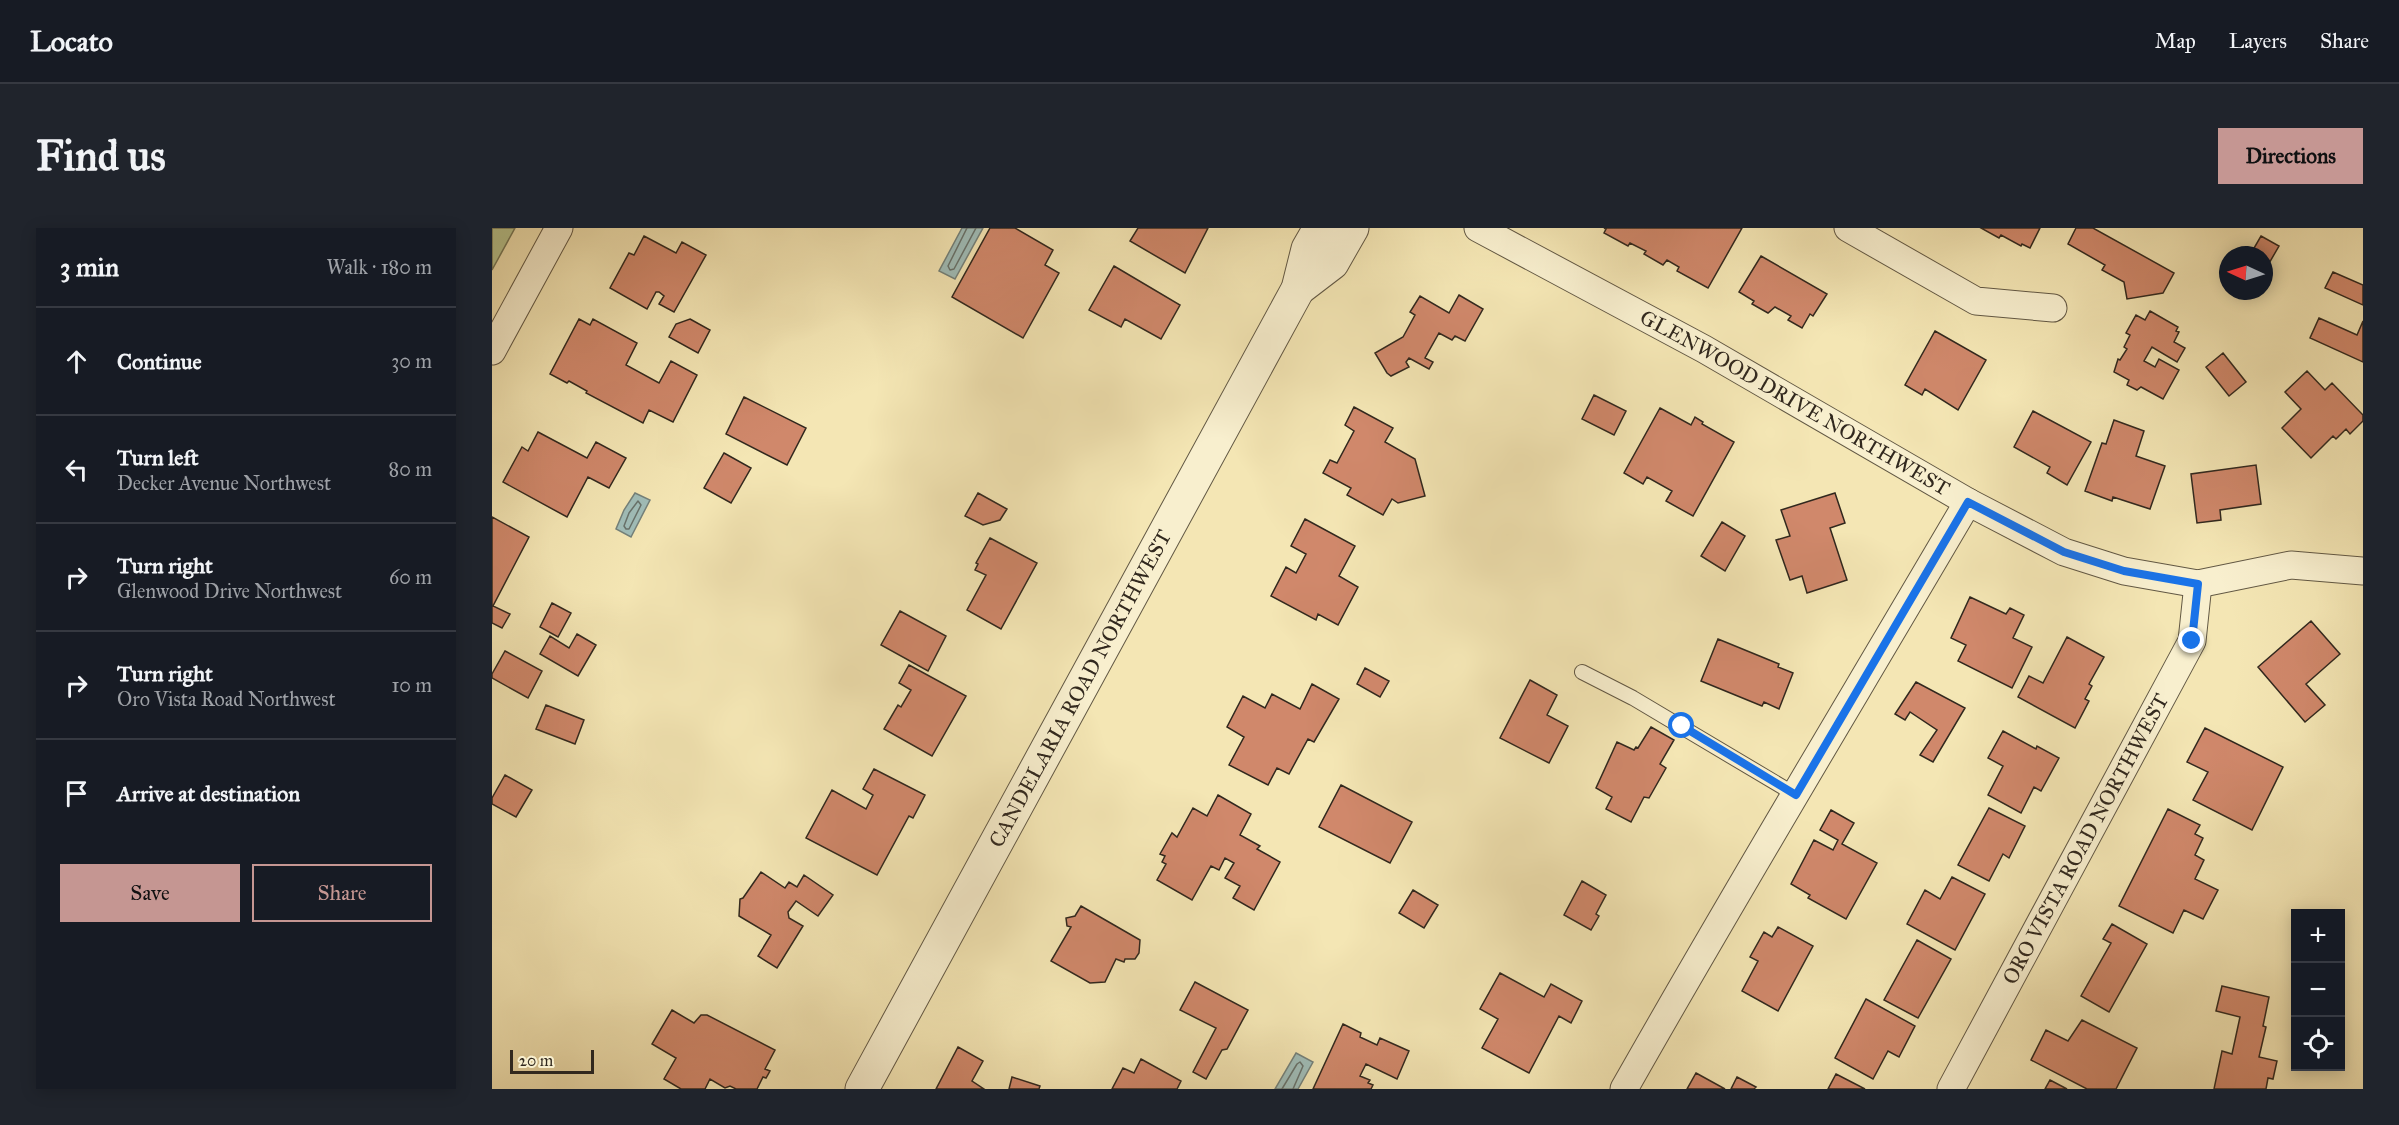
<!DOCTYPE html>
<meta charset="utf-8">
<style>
body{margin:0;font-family:"IM FELL Great Primer",serif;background:#20242c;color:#f1f3f6}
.controls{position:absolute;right:18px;bottom:18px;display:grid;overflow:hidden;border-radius:0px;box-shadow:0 3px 15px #0003}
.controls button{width:54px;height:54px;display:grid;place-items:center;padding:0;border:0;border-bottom:2px solid #363941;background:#171b24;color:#f1f3f6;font:30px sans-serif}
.compass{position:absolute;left:1727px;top:18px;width:54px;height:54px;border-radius:50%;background:#171b24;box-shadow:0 3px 15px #0003;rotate:274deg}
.scale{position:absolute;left:18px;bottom:15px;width:84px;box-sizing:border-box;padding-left:6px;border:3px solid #31281e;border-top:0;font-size:16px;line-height:21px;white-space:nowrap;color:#31281e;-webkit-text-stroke:4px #f8efce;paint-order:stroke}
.stop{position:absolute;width:18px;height:18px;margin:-14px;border:4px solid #1a73e8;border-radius:50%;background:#fff}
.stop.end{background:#1a73e8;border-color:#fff;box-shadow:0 2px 6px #0008}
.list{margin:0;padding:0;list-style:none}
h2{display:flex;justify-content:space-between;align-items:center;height:78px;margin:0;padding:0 24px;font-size:26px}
h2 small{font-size:20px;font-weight:400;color:#9ea1a6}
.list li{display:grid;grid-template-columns:39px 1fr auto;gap:18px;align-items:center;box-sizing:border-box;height:108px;padding:0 24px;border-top:2px solid #363941}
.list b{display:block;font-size:22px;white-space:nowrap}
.list p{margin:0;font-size:20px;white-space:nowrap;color:#9ea1a6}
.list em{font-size:20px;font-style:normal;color:#9ea1a6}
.actions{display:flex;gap:12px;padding:18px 24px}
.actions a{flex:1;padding:14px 0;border:2px solid #c59692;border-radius:0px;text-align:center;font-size:21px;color:#c59692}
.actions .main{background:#c59692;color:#111}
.icon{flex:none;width:33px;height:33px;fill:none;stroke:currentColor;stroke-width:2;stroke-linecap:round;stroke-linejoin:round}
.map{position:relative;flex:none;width:1871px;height:861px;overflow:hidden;border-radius:0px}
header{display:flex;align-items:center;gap:36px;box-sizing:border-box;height:84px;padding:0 30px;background:#171b24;border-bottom:2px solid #363941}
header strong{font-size:28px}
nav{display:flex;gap:33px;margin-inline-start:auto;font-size:21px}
.intro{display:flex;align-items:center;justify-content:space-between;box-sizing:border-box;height:144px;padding:0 36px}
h1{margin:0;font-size:42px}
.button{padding:15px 27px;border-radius:0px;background:#c59692;color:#111;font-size:21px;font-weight:700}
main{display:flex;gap:36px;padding:0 36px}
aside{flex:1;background:#171b24;border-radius:0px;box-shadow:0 3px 15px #0003}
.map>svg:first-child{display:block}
.green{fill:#b8c690;stroke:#747757;stroke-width:1.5}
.water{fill:#a0bdb8;stroke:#74817a;stroke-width:1.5}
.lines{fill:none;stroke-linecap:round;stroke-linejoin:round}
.shore{stroke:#68726b;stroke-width:1.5}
.building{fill:#d0886b;stroke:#31281e;stroke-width:1.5}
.service-casing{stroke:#625844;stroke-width:16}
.minor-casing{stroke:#625844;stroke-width:29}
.tertiary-casing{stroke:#625844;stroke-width:35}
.service{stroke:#f8efce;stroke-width:14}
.minor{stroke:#f8efce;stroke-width:27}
.tertiary{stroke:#f8efce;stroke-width:33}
.route{stroke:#1a73e8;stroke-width:8}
.labels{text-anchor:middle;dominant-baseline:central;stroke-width:5;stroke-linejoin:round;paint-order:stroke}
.street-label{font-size:21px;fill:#31281e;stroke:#f8efce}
</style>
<header>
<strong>Locato</strong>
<nav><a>Map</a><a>Layers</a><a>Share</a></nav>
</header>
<div class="intro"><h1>Find us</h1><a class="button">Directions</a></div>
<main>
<aside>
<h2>3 min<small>Walk · 180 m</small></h2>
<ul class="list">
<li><svg class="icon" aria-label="ahead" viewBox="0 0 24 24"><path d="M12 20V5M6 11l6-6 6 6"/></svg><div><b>Continue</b></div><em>30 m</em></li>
<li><svg class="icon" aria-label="left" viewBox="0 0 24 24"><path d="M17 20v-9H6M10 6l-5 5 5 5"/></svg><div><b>Turn left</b><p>Decker Avenue Northwest</p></div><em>80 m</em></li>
<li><svg class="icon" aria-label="right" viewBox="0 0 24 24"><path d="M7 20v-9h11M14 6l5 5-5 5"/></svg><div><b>Turn right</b><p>Glenwood Drive Northwest</p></div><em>60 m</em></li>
<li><svg class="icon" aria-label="right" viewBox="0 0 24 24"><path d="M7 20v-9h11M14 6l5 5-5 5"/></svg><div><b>Turn right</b><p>Oro Vista Road Northwest</p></div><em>10 m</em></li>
<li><svg class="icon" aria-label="arrive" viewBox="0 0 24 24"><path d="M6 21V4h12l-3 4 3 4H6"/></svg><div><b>Arrive at destination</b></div></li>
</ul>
<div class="actions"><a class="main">Save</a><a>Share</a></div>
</aside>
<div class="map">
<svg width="1871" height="861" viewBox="0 0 1871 861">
<rect width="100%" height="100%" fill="#f4e6b4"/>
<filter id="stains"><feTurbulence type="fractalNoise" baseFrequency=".00333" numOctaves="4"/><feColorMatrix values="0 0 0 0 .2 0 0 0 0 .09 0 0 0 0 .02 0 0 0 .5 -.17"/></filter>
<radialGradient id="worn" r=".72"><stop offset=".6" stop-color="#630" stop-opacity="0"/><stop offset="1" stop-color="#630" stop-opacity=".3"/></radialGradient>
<!-- green -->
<path class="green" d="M0 0H23L0 42Z"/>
<!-- water -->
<path class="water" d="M470 0H491L463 51 447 43Z
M143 265 158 272 139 309 124 301 132 282Z
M804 825 821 834 806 861H783Z"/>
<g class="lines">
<!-- shore -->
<path class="shore" d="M475 0 456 38 458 42 462 41 484 0
M146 273 149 277 137 301H134L132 298 137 285Z
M790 861 805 836 808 834 811 838 801 861"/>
</g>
<!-- building -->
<path class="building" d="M498 0H523L561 22 553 37 567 45 531 110 460 69Z
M646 0H716L693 45 638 13Z
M1112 0H1250L1216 60 1185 43 1187 39 1175 32 1171 37 1152 26 1154 23 1138 15 1136 18 1112 5 1114 1Z
M1489 0H1548L1538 20 1530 16 1529 18 1509 7 1507 10Z
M1584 0H1601L1682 45 1671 65 1635 71 1632 54 1610 42 1613 37 1576 16Z
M152 8 184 25 190 14 214 27 182 84 167 76 172 68 167 64H164L155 81 118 60 137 25 142 27Z
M1769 8 1787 18 1772 44V27H1758Z
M1269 28 1335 66 1321 88 1318 86 1310 100 1296 92 1299 88 1283 79 1276 85 1260 76 1262 73 1247 64Z
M622 38 688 77 669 111 633 91 629 99 597 82Z
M1841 44 1871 57V77L1833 60Z
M967 67 991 81 973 113 963 108 960 112 947 105 933 130 941 134 937 141 917 130 914 134 917 139 899 148 895 145 883 125 911 109 923 87 918 84 928 68 957 85Z
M1658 83 1686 99 1684 103 1687 104 1682 114 1693 120 1685 134 1660 119 1652 133 1663 139 1667 131 1687 142 1671 171 1649 159 1645 162 1635 157 1637 152 1622 144 1626 131 1628 132 1635 121 1632 119 1638 107 1634 105 1644 87 1653 92Z
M1827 90 1865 107 1871 93V134L1818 110Z
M87 91 98 97 101 91 145 115 134 137 167 155 179 133 205 147 181 194 157 182 151 195 94 165 95 163 77 153 75 155 58 146Z
M198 91 218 102 206 125 177 109 184 96Z
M1443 103 1494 132 1466 182 1433 161 1430 167 1413 157Z
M1731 125 1754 154 1737 168 1714 139Z
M1815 143 1833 162 1840 155 1871 187V193L1858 206 1854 201 1844 211 1841 208 1819 230 1790 200 1809 181 1793 164Z
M1102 167 1134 183 1122 207 1090 191Z
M252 169 314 200 295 237 234 206Z
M862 179 901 200 893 214 923 231 933 268 906 275 900 271 891 287 855 267 859 260 831 245 838 232 845 235 862 203 853 197Z
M1168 180 1199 197 1203 189 1211 194 1210 196 1242 214 1201 288 1174 273 1180 263 1155 249 1151 256 1132 245Z
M1541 183 1599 214 1575 257 1555 245 1558 239 1522 219Z
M1622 192 1652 203 1644 228 1673 238 1658 281 1621 269 1620 273 1593 263 1610 215 1614 216Z
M46 204 95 230 104 214 134 230 117 260 96 249 75 289 11 254 30 219 36 223Z
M232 225 259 240 239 275 212 260Z
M1764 237 1769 276 1728 282 1729 292 1705 295 1699 246Z
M486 265 515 281 508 292 491 297 473 288Z
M1343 265 1353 295 1338 300 1355 352 1315 365 1310 348 1298 352 1284 312 1298 308 1289 282Z
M0 289 37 309 1 378 18 386 10 400 0 395Z
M813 291 863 318 847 348 866 359 846 397 826 386 824 392 779 368 794 339 804 345 814 326 799 318Z
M1230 294 1253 308 1233 343 1209 328Z
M498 310 545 335 509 401 475 382 494 347 483 342 486 336 484 335Z
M1478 369 1514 386 1518 380 1532 387 1521 410 1540 419 1520 460 1466 433 1474 417 1459 410Z
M60 375 79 385 66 409 48 399Z
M408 383 454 408 436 443 389 417Z
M1819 393 1848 426 1814 456 1833 477 1813 494 1766 439Z
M85 406 104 417 86 448 48 426 58 408 77 420Z
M1575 409 1612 429 1597 456 1600 458 1593 471 1597 473 1583 500 1526 469 1537 448 1551 455Z
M1226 411 1287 436 1286 439 1301 445 1287 481 1272 474 1270 478 1209 453Z
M13 423 50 443 36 470 0 450V446Z
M417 437 474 468 440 528 392 501 406 477 409 479 419 462 407 455Z
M873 440 897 453 888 469 865 456Z
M1038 452 1065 467 1055 487 1076 498 1057 535 1008 510Z
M1424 454 1473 480 1441 534 1428 527 1445 502 1418 484 1413 492 1403 486Z
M820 456 847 471 822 514 816 511 797 546 785 540 776 557 737 537 752 509 735 499 751 468 773 480 780 466 808 481Z
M54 477 92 492 83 516 44 501Z
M1159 499 1182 512 1168 536 1174 540 1157 570 1152 569 1139 594 1114 581 1120 569 1104 560 1125 514 1142 522 1144 519 1146 520Z
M1713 500 1791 539 1760 602 1701 572 1716 544 1695 534Z
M1511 503 1544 521 1545 518 1567 530 1549 563 1542 559 1529 585 1496 567 1511 538 1496 530Z
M382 541 433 567 421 590 417 588 385 647 314 610 340 562 374 581 381 567 371 561Z
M13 547 40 562 24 589 0 576V570Z
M849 557 920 594 898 635 827 599Z
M726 567 759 586 748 607 768 618 765 621 788 634 762 682 741 670 748 658 733 650 742 635 733 630 727 642 719 638 700 672 665 652 674 636 670 634 673 628 668 626 680 605 685 609 701 580 715 588Z
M1497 580 1533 598 1517 630 1511 626 1497 653 1466 637Z
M1676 581 1708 597 1703 606 1711 610 1703 627 1712 632 1703 651 1726 662 1711 691 1692 682 1681 705 1627 678Z
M1339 582 1362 595 1350 616 1385 635 1354 691 1316 670 1318 667 1299 656 1322 612 1341 622 1346 612 1328 602Z
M269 644 293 660 297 654 305 659 312 647 341 667 326 688 304 673 296 684 297 690 311 698 285 740 266 728 279 707 247 688 248 671 251 670Z
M1460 649 1493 666 1463 722 1415 696 1433 662 1448 671Z
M1090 653 1114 667 1104 686 1107 688 1099 702 1072 687Z
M921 662 946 677 932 700 907 685Z
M589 678 648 712 647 725 643 731H633L632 734 624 731 613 754 598 755 559 733 579 699 575 698 574 690 583 688Z
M1620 696 1655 716 1617 784 1589 768 1619 715 1611 711Z
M1286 699 1321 718 1286 783 1250 763 1266 733 1258 729 1272 704 1280 709Z
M1425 712 1459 731 1426 790 1392 772Z
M1008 745 1052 769 1059 756 1090 773 1079 795 1067 788 1037 845 990 820 1006 791 988 781Z
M703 754 756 782 735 821 730 822 714 851 701 844 724 800 688 782Z
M1730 758 1777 769 1771 798 1774 799 1767 829 1785 833 1781 851 1776 850 1774 861H1722L1730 823 1740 826 1748 789 1724 783Z
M1374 771 1423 798 1407 829 1396 823 1381 851 1343 830Z
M180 782 202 795 209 787H215L283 822 273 841 278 843 274 850 271 849 265 861H244L238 858 233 860 218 851 213 861H189L172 851 184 830 160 816Z
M1590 792 1645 820 1624 861H1595L1539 832 1554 802 1576 813Z
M851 796 869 805 868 809 885 817 888 810 917 823 905 851 874 836 868 848 878 852 876 855 881 857 879 861H821Z
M466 819 491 833 480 853 492 861H444Z
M649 831 689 853 685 861H620L631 840 642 845Z
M1204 845 1233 861H1195Z
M1344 846 1373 861H1336Z
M520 849 548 858 547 861H517Z
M1245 849 1264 859 1262 861H1239Z
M1558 852 1575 861H1553Z"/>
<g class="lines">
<defs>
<path id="service" d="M1090 444 1141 470 1304 567"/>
<g id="minor">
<path id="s1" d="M986 0 1212 121 1476 274 1572 324 1632 343 1706 356 1799 337 1871 343"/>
<path d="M1356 0 1484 73 1561 80"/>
<path d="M0 123 67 0"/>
<path d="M1132 861C1244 663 1361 470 1476 274"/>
<path id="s2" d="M1459 861 1700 413 1706 356"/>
</g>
<g id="tertiary">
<path d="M806 61 840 35 860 0"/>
<path id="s3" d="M370 861 806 61 816 21 828 0"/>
</g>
</defs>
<!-- service casing -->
<use href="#service" class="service-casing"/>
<!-- minor casing -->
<use href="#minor" class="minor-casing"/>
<!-- tertiary casing -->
<use href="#tertiary" class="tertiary-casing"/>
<!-- service -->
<use href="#service" class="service"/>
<!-- minor -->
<use href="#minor" class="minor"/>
<!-- tertiary -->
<use href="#tertiary" class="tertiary"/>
</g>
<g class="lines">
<!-- route -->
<path class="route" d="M1190 498 1304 567 1476 274 1572 324 1632 343 1706 356 1700 413"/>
</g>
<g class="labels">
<!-- street labels -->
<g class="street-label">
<text stroke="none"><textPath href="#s1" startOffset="362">GLENWOOD DRIVE NORTHWEST</textPath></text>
<text stroke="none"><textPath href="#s3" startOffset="456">CANDELARIA ROAD NORTHWEST</textPath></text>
<text stroke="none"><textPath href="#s2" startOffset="284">ORO VISTA ROAD NORTHWEST</textPath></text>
</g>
</g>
<rect width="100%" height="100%" filter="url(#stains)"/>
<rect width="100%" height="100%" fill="url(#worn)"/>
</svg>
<div class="controls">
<button>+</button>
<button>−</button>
<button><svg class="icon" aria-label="locate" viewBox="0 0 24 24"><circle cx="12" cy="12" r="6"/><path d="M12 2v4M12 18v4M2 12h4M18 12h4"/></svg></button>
</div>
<svg class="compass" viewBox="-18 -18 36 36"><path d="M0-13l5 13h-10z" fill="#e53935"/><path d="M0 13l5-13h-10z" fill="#9ea1a6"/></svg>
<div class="scale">20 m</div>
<div class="stop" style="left:1190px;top:498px"></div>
<div class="stop end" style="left:1700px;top:413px"></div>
</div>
</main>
